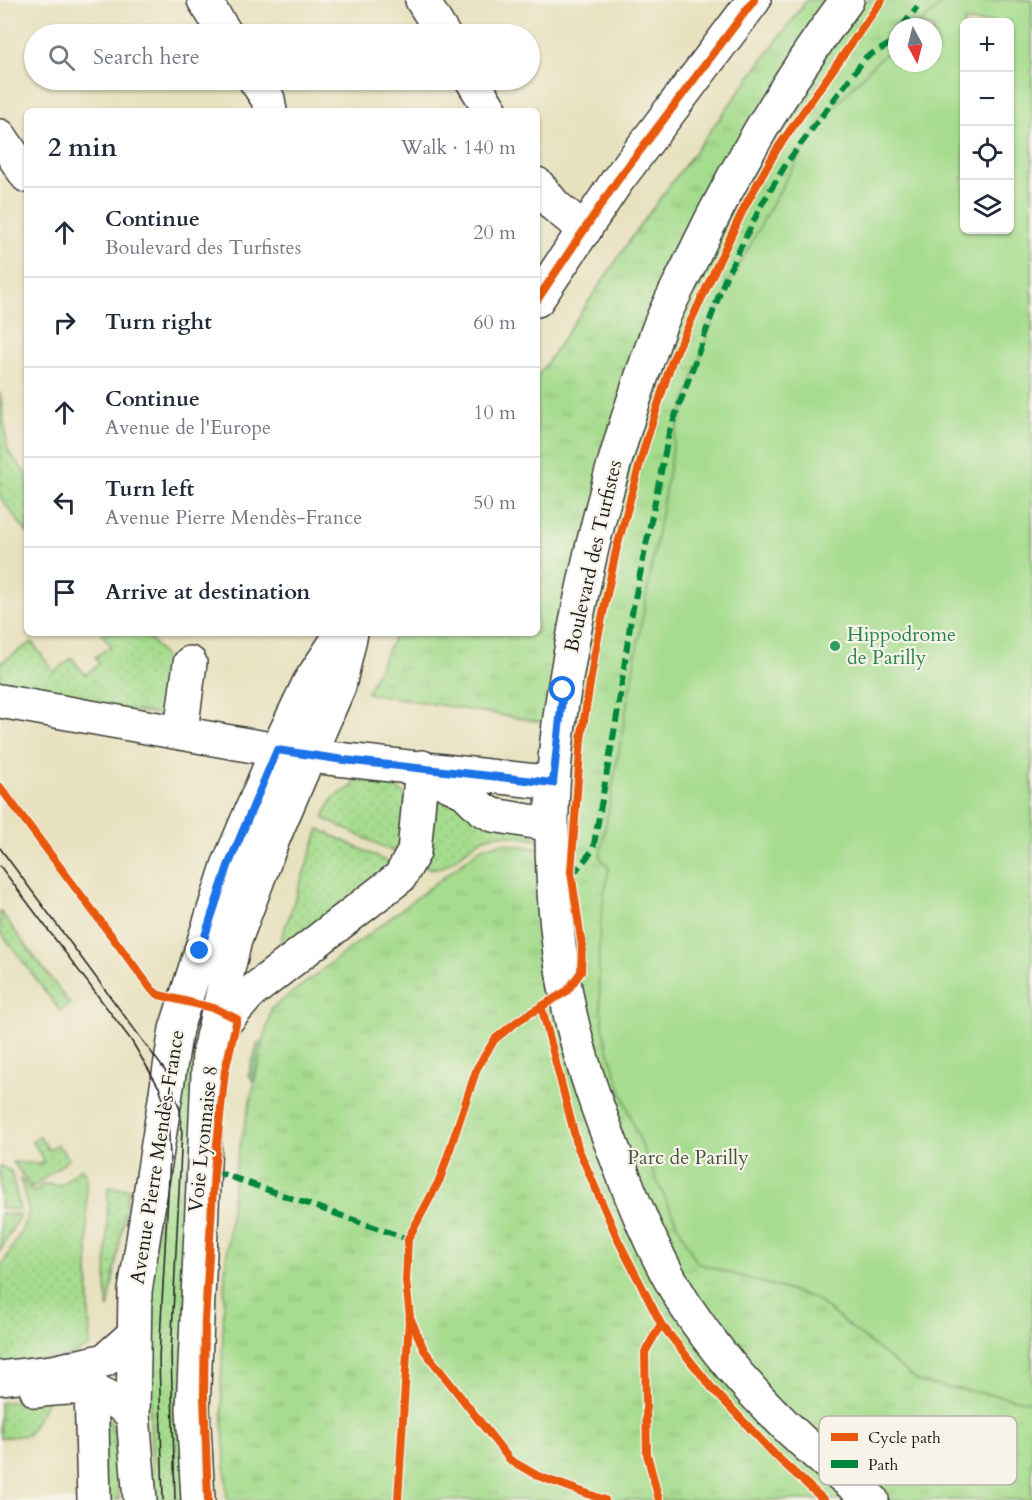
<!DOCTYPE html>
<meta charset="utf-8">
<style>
body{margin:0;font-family:Cardo,serif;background:#f2f2f3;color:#1f2937}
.controls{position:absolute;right:18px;top:18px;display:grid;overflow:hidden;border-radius:9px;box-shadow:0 2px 4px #0004}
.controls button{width:54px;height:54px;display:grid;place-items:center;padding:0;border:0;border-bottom:2px solid #e0e1e3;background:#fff;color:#1f2937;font:30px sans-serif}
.compass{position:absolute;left:888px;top:18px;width:54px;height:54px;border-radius:50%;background:#fff;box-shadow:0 2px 4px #0004;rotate:173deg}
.stop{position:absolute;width:18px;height:18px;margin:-14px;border:4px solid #1a73e8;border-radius:50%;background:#fff}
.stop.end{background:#1a73e8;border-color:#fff;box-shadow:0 2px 6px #0008}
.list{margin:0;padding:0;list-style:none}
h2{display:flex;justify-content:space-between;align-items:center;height:78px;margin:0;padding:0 24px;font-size:26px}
h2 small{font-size:20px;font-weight:400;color:#747a83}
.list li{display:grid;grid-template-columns:39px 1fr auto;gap:18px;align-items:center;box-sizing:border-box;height:90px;padding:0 24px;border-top:2px solid #e0e1e3}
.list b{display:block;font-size:22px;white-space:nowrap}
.list p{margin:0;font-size:20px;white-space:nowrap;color:#747a83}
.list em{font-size:20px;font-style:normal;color:#747a83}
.icon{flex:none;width:33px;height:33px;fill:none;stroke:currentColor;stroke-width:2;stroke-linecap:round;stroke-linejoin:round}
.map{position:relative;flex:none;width:1032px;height:1500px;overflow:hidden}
.search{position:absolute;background:#fff;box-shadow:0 2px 4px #0004;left:24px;top:24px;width:516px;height:66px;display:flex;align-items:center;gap:15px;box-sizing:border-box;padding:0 21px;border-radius:33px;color:#747a83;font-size:22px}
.panel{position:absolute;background:#fff;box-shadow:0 2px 4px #0004;left:24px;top:108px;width:516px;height:528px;border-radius:9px}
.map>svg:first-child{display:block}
.grass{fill:url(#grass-dots);stroke:#607c54;stroke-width:1.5}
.forest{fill:url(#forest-firs);stroke:#506c4a;stroke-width:1.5}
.park{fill:url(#park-tufts);stroke:#607c54;stroke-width:1.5;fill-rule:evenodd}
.pitch{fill:#a5dc8d;stroke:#607c54;stroke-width:1.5;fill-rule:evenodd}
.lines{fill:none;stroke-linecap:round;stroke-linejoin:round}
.minor-casing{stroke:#3a3a34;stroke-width:36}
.major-casing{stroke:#3a3a34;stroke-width:36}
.minor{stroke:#fff;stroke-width:33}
.major{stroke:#fff;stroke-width:33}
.tram{stroke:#1c1c1c;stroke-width:1.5}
.quiet{stroke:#00873e;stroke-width:6;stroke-dasharray:12 6;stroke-linecap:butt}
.cycleway-casing{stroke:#f7f3e8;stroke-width:11}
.cycleway{stroke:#e8590c;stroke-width:8}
.route{stroke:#1a73e8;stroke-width:8}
.leisure-dot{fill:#2e9e5b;stroke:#f7f3e8;stroke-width:2}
.labels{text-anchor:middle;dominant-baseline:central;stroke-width:4.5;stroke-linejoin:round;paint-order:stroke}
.street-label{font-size:20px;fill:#1c1c1c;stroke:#f7f3e8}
.leisure-label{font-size:20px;fill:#27864d;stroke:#f7f3e8;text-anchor:start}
.park-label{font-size:20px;fill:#45563e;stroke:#f7f3e8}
.key{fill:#f7f3e8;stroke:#b5b2ab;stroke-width:1.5}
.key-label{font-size:16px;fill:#1c1c1c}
</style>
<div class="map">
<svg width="1032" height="1500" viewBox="0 0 1032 1500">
<defs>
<pattern id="grass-dots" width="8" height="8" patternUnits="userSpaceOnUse" patternTransform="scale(1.5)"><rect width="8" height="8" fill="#a5dc8d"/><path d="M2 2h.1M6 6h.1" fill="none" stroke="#8dbc79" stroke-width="1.8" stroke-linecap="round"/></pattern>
<pattern id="forest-firs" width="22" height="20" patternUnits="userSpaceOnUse" patternTransform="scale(1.5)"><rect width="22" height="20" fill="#84bc78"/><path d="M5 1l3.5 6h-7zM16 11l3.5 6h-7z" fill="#71a167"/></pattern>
<pattern id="park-tufts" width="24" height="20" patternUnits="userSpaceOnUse" patternTransform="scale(1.5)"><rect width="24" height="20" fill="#a5dc8d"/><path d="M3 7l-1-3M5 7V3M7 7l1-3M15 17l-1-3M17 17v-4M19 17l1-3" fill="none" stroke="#8dbc79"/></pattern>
</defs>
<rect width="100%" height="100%" fill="#f7f3e8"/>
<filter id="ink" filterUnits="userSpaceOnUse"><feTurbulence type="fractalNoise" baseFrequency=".0167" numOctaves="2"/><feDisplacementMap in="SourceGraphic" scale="12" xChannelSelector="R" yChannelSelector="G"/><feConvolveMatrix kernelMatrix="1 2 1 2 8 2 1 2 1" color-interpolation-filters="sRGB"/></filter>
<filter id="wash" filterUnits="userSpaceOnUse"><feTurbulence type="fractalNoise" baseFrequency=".008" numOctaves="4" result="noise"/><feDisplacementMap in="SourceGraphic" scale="24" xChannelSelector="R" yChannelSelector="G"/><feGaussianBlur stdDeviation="1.35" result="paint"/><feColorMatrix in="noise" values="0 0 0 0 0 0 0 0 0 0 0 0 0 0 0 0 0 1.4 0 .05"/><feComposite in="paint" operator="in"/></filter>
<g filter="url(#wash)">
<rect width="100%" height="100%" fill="#e7e1be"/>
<!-- grass -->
<path class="grass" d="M0 392 8 451 27 475V533L0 497Z
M101 633H146L177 673 170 716 0 691V663L32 642 54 672 72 658 85 675 99 664 95 657 111 646Z
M354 780 393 785 406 795 402 840 396 853 323 818 333 798 353 786Z
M439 792 524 827 539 841C523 838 503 831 487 837 466 844 447 877 424 866Z
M319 829 390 863 381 874 287 947 279 945Z
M0 911 70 1004 60 1011 0 931Z
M185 1054 199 1057 185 1500H153L148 1363 153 1251Z
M39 1136 49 1150 57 1144 69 1159 32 1188 13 1162 42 1164V1156L32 1141Z
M0 1166 11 1171 20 1210 0 1208Z
M81 1168 86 1174 90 1346 70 1356 0 1364V1269L20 1234 29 1213 20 1178 34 1193 43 1184 61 1185Z
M108 1187 129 1189 108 1309 106 1286Z
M0 1213 20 1215 0 1251Z
M49 1398 28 1435 0 1438V1403Z
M105 1419 110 1420 115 1437 119 1500H102Z"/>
<!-- forest -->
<path class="forest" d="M262 1041 274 1051 253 1081 248 1075 258 1043Z"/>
<!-- park -->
<path class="park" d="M807 0H1032V1500H227L221 1387 225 1271 235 1168 271 1009 483 847 504 843 539 849 542 722 367 693 396 633H537V377L639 227ZM964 22H1010V230H964ZM897 27H933V63H897Z"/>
<!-- pitch -->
<path class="pitch" d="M946 0H1032V1402L919 1382 814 1298 697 1263C668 1207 642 1152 622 1092 616 1072 607 1052 604 1031 595 978 598 921 609 868L600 857 675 435 708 334 731 280 789 174 823 119 876 62 897 44V63H933V27H917ZM964 22H1010V230H964Z"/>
</g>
<g filter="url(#ink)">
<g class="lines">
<defs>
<path id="minor" d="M204 0 226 34
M422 0 443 34
M847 0C785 83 733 172 689 265 678 288 665 310 657 333 624 423 598 513 579 607 566 675 553 744 552 814 551 882 558 972 576 1038 588 1084 605 1128 622 1172 640 1219 660 1266 687 1308 736 1382 802 1446 872 1500
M255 80 268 99 270 111
M472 80 491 111
M0 136 27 176
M537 184 555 206 585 230
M0 701 310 756 553 783
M181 731 190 663
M432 777 465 792 482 809 493 815 552 825
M212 1037 250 993 400 877 414 852 422 767
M0 1378 53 1372 105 1360 132 1336
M91 1388 94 1500
M37 1391C81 1385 99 1385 133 1415"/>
<path id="major" d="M537 300 617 181 754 0
M140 1500 133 1415 135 1291 176 1029 228 866 277 750 309 683 342 633
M198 1500 193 1409 209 1051 235 940 275 834 339 686 351 633"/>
</defs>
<!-- minor casing -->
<use href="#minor" class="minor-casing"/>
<!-- major casing -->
<use href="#major" class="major-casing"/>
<!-- minor -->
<use href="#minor" class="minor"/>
<!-- major -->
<use href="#major" class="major"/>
<!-- tram -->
<path class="tram" d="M0 848 169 1076 180 1110 182 1130 171 1353 175 1500
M0 866 131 1040 160 1089 168 1116 170 1158 159 1358 163 1500"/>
<!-- quiet -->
<path class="quiet" d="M902 27 917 7
M572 875 593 850 618 710 631 618 669 433 725 279 762 204 788 161 866 57 890 44 897 34
M214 1171 408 1239"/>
<defs>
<path id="cycleway" d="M537 300 617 181 754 0
M0 787 152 990 159 995 217 1009 237 1019 225 1071 214 1171 205 1321 204 1395 208 1500
M542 1009 578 1148 619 1242 661 1324 712 1388 776 1456 824 1500
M398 1500 409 1320
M605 1500 538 1476 510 1460 424 1350 410 1317 406 1281 408 1239 440 1179 477 1068 495 1039 519 1020 567 991 581 972 582 946 571 872 581 739 595 652 616 551 645 445 672 361 745 206 777 149 882 0
M659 1500 647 1454 645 1352 661 1324"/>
</defs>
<!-- cycleway casing -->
<use href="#cycleway" class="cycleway-casing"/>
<!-- cycleway -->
<use href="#cycleway" class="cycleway"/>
</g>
</g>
<g class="lines" filter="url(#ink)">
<!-- route -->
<path class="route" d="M200 951 228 866 277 750 344 760 553 783 563 690"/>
</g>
<!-- markers -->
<circle class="leisure-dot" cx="835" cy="646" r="6"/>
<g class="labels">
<!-- street labels -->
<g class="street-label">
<text transform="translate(593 556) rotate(-77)">Boulevard des Turfistes</text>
<text transform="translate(203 1139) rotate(-84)">Voie Lyonnaise 8</text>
<text transform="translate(157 1157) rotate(-81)">Avenue Pierre Mendès-France</text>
</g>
<!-- leisure labels -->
<g class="leisure-label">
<text x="847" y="634">Hippodrome<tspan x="847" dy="23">de Parilly</tspan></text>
</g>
<!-- park labels -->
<g class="park-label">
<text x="688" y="1157">Parc de Parilly</text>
</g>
</g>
<!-- legend -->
<rect x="819" y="1416" width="198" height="69" rx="9" class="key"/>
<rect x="831" y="1433" width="27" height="8" fill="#e8590c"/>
<rect x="831" y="1460" width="27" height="8" fill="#00873e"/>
<g class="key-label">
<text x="868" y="1443">Cycle path</text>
<text x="868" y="1470">Path</text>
</g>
</svg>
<div class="controls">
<button>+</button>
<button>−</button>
<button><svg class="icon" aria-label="locate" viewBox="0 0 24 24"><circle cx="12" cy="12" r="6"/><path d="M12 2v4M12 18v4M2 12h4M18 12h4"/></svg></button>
<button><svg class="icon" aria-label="layers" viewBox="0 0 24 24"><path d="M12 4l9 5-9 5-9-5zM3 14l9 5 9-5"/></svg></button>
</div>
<svg class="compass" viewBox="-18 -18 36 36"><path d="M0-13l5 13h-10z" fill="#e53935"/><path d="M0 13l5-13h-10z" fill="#747a83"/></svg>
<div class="stop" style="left:563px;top:690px"></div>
<div class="stop end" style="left:200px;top:951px"></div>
<div class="search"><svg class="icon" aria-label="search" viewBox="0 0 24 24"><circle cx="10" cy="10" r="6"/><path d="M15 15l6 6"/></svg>Search here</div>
<section class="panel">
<h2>2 min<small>Walk · 140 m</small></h2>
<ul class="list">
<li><svg class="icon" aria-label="ahead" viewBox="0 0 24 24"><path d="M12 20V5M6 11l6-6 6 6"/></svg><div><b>Continue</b><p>Boulevard des Turfistes</p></div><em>20 m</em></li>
<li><svg class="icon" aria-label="right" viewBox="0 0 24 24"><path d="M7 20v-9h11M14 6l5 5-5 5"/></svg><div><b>Turn right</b></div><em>60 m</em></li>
<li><svg class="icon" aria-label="ahead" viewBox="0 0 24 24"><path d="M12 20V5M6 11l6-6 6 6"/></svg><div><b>Continue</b><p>Avenue de l'Europe</p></div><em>10 m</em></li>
<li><svg class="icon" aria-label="left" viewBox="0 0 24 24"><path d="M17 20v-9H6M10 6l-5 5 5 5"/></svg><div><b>Turn left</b><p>Avenue Pierre Mendès-France</p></div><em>50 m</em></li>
<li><svg class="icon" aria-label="arrive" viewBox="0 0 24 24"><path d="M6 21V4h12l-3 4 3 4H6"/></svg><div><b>Arrive at destination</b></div></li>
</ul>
</section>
</div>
